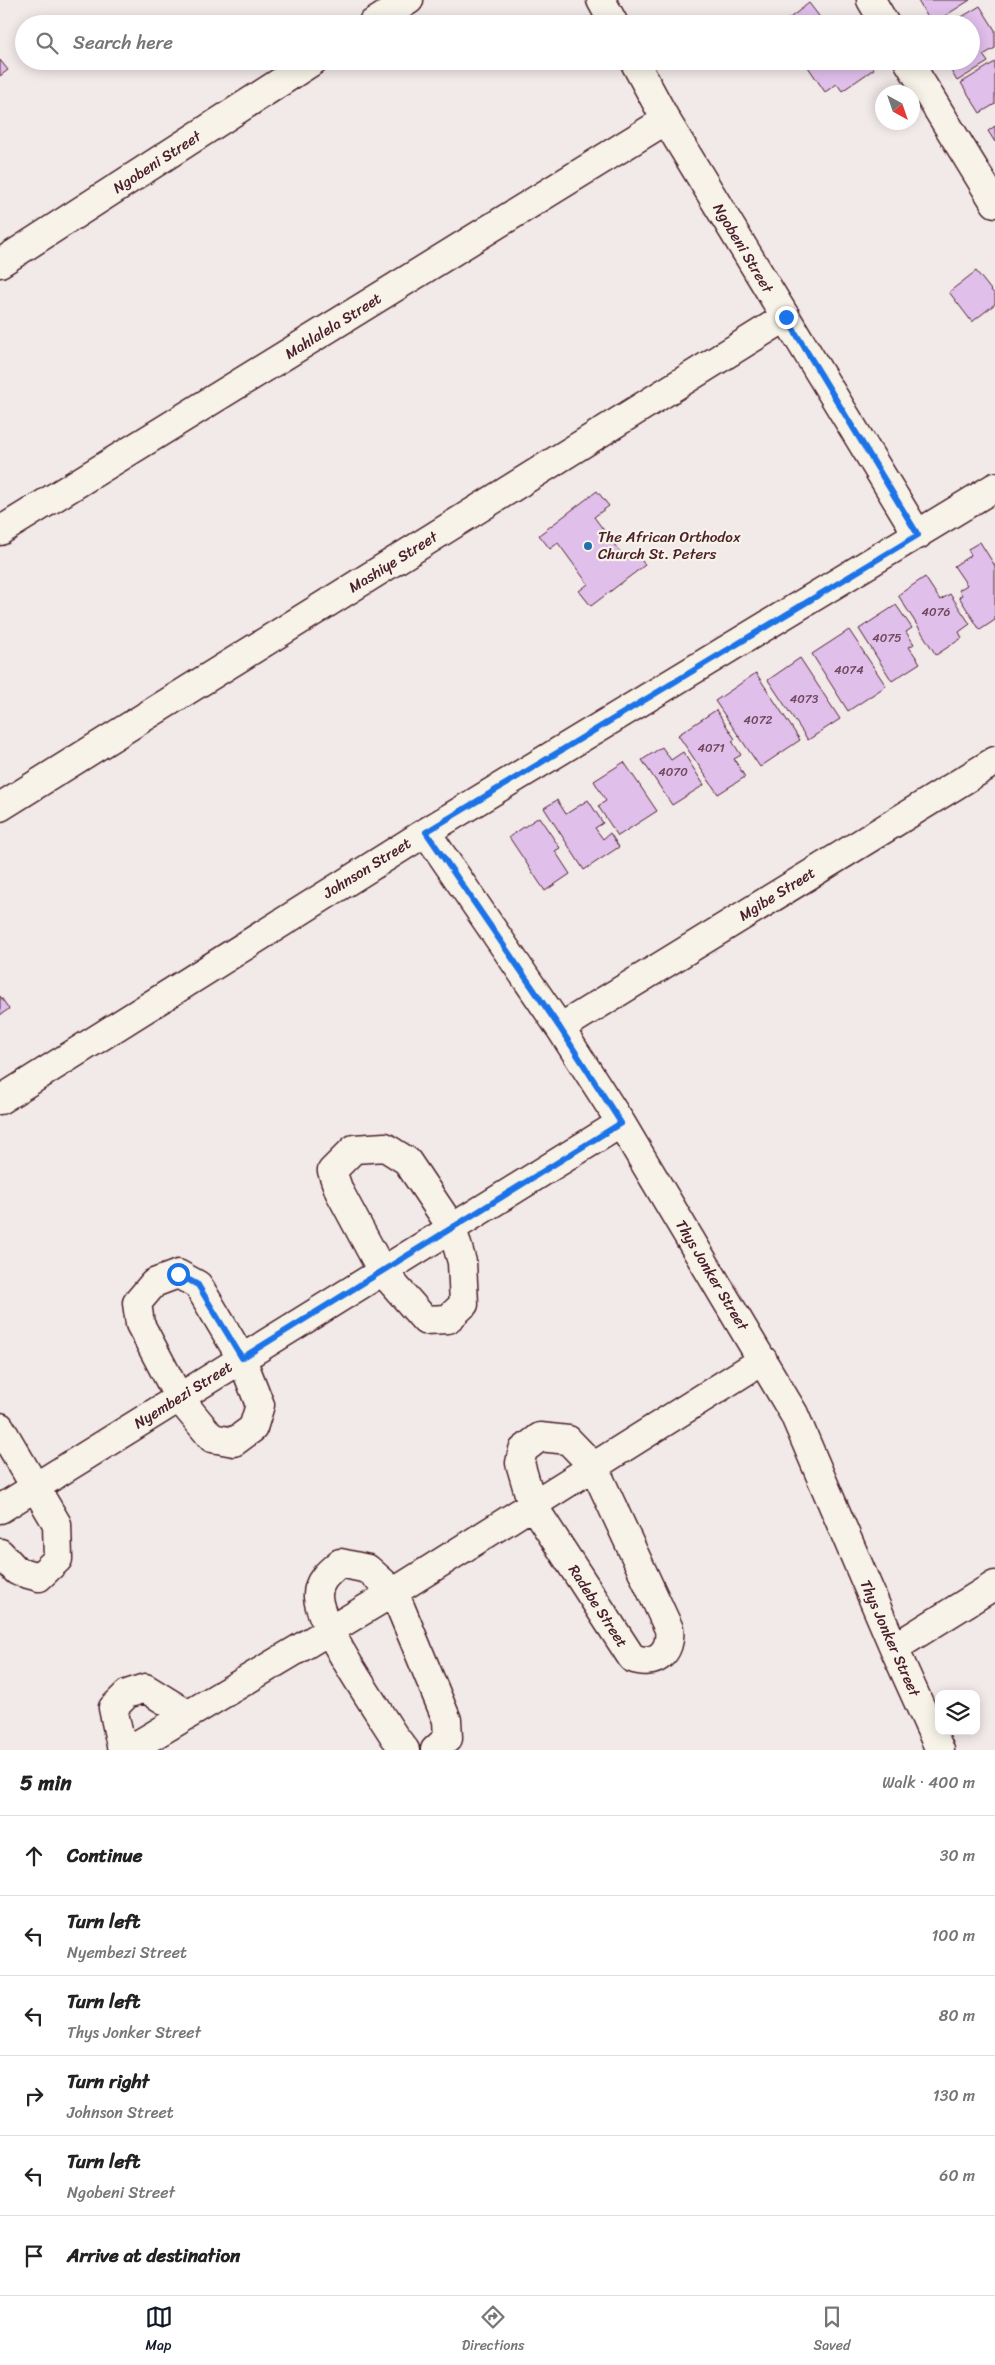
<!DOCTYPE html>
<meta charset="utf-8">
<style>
body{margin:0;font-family:Sriracha,sans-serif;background:#f6f6f6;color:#222}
.controls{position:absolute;right:15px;bottom:15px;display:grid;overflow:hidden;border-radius:10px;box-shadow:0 2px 12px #0003}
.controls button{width:45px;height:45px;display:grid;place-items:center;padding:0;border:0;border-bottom:1px solid #e0e0e0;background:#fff;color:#222;font:25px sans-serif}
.compass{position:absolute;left:875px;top:85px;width:45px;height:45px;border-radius:50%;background:#fff;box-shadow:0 2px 12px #0003;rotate:140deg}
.stop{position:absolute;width:15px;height:15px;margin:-11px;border:4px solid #1a73e8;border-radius:50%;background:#fff}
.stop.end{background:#1a73e8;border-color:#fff;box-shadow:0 1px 5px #0008}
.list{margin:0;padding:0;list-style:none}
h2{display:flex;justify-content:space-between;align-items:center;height:65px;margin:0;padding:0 20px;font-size:21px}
h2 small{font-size:16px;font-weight:400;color:#767676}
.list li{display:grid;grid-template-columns:32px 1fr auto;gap:15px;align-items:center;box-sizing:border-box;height:80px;padding:0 20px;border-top:1px solid #e0e0e0}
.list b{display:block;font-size:19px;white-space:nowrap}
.list p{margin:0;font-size:16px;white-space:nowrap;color:#767676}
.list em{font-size:16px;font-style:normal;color:#767676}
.icon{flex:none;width:28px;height:28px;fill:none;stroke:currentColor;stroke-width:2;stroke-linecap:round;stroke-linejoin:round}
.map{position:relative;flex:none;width:995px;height:1750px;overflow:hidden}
.search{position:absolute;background:#fff;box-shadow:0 2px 12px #0003;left:15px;right:15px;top:15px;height:55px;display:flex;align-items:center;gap:12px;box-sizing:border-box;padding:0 18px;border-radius:28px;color:#767676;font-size:19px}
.sheet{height:545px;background:#fff}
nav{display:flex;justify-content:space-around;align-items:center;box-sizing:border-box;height:70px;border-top:1px solid #e0e0e0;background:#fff;font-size:14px;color:#767676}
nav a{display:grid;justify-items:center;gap:2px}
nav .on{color:#111827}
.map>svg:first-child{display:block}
.building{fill:#e0bfeb;stroke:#4a1f2b}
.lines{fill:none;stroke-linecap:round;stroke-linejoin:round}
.minor-casing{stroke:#4a1f2b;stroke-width:31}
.minor{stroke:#f7f3e8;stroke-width:28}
.route{stroke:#1a73e8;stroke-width:6}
.poi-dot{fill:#1f6fb2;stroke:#f7f3e8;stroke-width:2}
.labels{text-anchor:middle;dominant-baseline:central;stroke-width:4.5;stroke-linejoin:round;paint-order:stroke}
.number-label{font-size:12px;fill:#70475b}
.street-label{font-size:15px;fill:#4a1f2b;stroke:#f7f3e8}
.poi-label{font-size:15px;fill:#4a1f2b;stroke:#f7f3e8;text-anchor:start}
</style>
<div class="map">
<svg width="995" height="1750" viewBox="0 0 995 1750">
<rect width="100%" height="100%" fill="#f2e9e9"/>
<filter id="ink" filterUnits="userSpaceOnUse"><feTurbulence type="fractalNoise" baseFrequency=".02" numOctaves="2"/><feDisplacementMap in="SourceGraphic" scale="10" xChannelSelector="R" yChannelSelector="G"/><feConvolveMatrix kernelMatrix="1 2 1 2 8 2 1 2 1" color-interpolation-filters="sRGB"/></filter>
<g filter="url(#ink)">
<!-- building -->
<path class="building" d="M920 0H970L932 24 918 1Z
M809 3 825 24H782Z
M980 6 995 30V48L983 55 988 62 957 81 945 61H971V24H950Z
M0 60 8 70 0 76Z
M804 61H869L874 69 842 91 837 84 825 92Z
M995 62V104L980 113 961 83Z
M995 126V142L988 131Z
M976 271 995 295V304L972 322 949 292Z
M597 491 609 506 594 517 626 560 636 553 645 565 591 606 579 591 588 584 558 543 550 549 539 535Z
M980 542 995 566V620L980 630 959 597 962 595 959 590 967 585 954 566 971 555 968 549Z
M925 577 940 600 950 594 970 624 959 632 962 638 936 655 898 595Z
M896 605 912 628 906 632 914 644 909 647 920 663 892 681 859 629Z
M849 630 886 686 848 711 812 654Z
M800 658 840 719 808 740 768 680Z
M756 673 800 740 760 767 715 701Z
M716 710 735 739 732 741 741 755 734 759 745 777 718 794 678 735Z
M662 747 671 760 683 752 704 785 672 805 642 760Z
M624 762 657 811 618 836 598 806 606 801 594 781Z
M557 800 566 814 588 800 603 823 595 828 603 839 610 833 619 847 584 870 544 808Z
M539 817 560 848 555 851 570 874 545 891 509 837Z
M0 996 9 1009 0 1015Z"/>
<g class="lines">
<defs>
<path id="minor" d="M601 0 614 24
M871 0 885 24
M372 24 409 0
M634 61 666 120 918 535
M908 61 995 203
M0 263 313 61
M0 531 666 120
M0 807 786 317
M426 832 560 1028 621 1123 794 1414 894 1648 940 1750
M560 1028 995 761
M0 1100 426 832 995 487
M385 1147 407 1161 452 1228 462 1262 464 1304 448 1319 425 1320 382 1271 339 1191 332 1171 354 1149Z
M178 1274 198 1285 242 1359 260 1405 253 1428 234 1442 212 1438 179 1398 140 1324 137 1303 154 1283Z
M0 1427 57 1524 58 1559 39 1577 17 1571 0 1553
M540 1437 568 1440 594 1467 669 1629C672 1653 655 1667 632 1658L532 1504 520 1463 523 1450Z
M0 1509 621 1123
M894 1648 995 1585
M122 1750 113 1708 127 1694 145 1688 187 1714
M129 1750 394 1592 763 1360
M405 1750 394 1736C376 1707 320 1627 318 1597 317 1581 329 1572 340 1563L368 1569 394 1592 447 1720 448 1738 435 1750"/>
</defs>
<!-- minor casing -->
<use href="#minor" class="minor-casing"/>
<!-- minor -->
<use href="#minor" class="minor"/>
</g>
</g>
<g class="lines" filter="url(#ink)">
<!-- route -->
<path class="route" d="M178 1274 198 1285 242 1358 621 1123 560 1028 426 832 918 535 786 317"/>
</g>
<!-- markers -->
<circle class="poi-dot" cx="588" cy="546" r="5"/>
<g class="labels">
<!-- number labels -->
<g class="number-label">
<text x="936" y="612">4076</text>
<text x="887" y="638">4075</text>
<text x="849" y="670">4074</text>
<text x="804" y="699">4073</text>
<text x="758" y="720">4072</text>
<text x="711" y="748">4071</text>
<text x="673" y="772">4070</text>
</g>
<!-- street labels -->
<g class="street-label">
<text transform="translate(157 162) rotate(-33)">Ngobeni Street</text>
<text transform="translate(743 248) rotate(59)">Ngobeni Street</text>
<text transform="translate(333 326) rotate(-32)">Mahlalela Street</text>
<text transform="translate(393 562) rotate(-32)">Mashiye Street</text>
<text transform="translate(367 868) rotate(-32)">Johnson Street</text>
<text transform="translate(777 894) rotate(-32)">Mgibe Street</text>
<text transform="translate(712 1275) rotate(59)">Thys Jonker Street</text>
<text transform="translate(183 1395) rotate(-32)">Nyembezi Street</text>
<text transform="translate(598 1606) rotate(57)">Radebe Street</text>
<text transform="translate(890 1638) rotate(66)">Thys Jonker Street</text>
</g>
<!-- poi labels -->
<g class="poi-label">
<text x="598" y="537">The African Orthodox<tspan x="598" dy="17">Church St. Peters</tspan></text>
</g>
</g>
</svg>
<div class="controls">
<button><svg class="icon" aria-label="layers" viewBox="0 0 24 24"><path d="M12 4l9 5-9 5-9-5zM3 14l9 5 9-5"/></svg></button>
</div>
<svg class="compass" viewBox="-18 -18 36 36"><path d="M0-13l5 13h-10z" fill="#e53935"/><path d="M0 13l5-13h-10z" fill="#767676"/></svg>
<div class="stop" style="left:178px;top:1274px"></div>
<div class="stop end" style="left:786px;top:317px"></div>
<div class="search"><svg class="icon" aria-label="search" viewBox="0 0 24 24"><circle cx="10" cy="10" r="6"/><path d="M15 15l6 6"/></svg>Search here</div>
</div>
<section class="sheet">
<h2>5 min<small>Walk · 400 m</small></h2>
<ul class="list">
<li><svg class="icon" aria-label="ahead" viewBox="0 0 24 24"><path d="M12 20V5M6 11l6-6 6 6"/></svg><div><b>Continue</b></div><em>30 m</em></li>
<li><svg class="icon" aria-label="left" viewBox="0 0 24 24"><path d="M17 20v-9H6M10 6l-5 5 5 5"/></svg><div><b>Turn left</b><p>Nyembezi Street</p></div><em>100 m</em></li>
<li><svg class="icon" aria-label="left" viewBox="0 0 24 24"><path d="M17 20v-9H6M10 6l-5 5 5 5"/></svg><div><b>Turn left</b><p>Thys Jonker Street</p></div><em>80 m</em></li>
<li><svg class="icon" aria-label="right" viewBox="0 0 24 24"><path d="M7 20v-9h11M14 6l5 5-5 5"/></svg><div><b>Turn right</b><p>Johnson Street</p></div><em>130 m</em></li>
<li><svg class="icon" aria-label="left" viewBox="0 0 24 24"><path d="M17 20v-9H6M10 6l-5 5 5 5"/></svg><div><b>Turn left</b><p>Ngobeni Street</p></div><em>60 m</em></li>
<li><svg class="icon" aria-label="arrive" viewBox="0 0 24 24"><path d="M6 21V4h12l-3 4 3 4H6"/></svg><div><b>Arrive at destination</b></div></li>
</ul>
</section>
<nav>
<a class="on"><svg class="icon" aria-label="map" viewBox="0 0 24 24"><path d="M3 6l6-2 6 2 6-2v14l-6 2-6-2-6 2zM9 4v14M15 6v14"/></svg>Map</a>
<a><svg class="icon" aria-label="directions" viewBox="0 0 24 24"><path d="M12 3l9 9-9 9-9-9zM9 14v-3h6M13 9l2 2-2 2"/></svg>Directions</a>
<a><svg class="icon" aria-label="saved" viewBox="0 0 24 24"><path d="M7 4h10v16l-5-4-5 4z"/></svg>Saved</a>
</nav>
